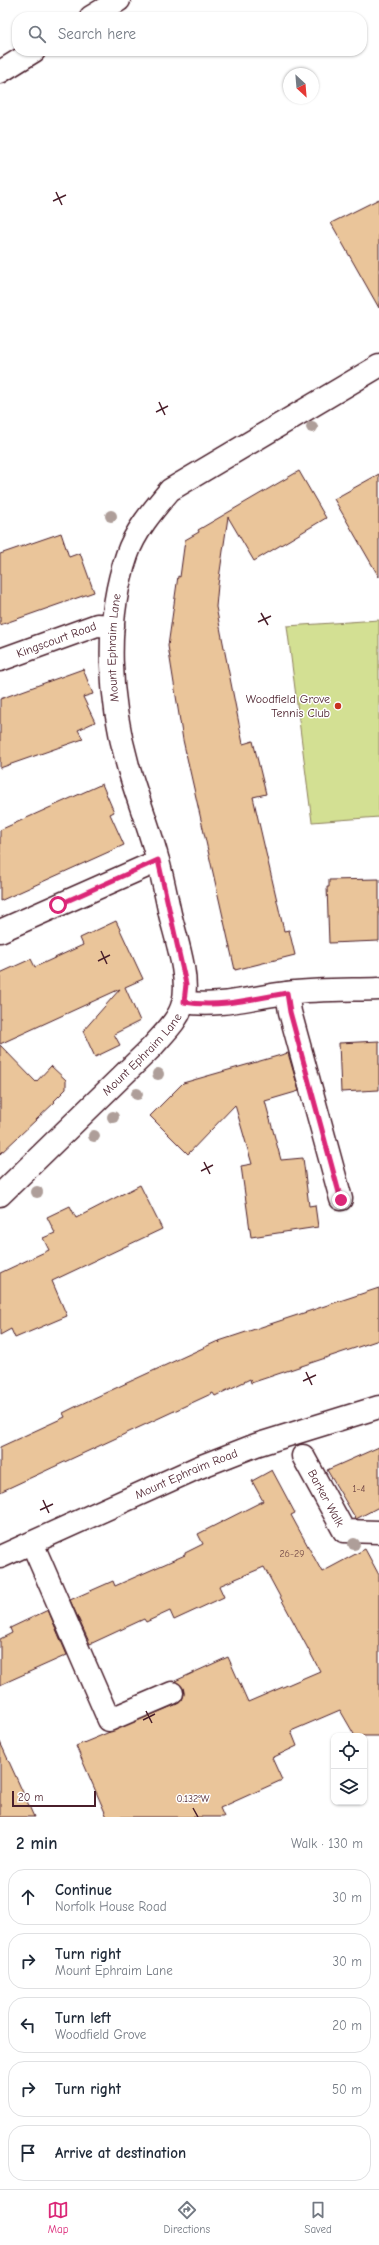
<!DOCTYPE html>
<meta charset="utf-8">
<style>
body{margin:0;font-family:"Comic Neue",sans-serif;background:#f6f6f7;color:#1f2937}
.controls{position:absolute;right:12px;bottom:12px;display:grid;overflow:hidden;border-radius:8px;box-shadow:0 1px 3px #0004}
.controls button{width:36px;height:36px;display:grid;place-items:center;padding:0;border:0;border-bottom:1px solid #e0e1e3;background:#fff;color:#1f2937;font:20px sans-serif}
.compass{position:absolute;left:283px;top:68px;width:36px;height:36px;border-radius:50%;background:#fff;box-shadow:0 1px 3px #0004;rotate:154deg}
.scale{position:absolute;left:12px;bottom:10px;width:84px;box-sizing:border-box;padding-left:4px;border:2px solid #4a1f2b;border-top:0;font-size:11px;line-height:14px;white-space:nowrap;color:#4a1f2b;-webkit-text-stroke:3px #fff;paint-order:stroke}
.stop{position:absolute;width:12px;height:12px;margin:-9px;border:3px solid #db2777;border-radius:50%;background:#fff}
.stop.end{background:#db2777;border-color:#fff;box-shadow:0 1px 4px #0008}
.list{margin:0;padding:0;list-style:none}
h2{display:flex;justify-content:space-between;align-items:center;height:52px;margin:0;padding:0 16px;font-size:17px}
h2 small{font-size:13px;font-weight:400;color:#747a83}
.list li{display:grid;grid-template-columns:26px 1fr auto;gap:12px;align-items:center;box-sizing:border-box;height:56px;margin:0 8px 8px;padding:0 8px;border:1px solid #e0e1e3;border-radius:16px}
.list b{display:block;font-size:15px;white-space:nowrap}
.list p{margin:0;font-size:13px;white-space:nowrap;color:#747a83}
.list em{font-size:13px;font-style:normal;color:#747a83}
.icon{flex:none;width:22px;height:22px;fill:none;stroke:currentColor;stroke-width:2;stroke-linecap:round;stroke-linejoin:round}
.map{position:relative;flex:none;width:379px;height:1817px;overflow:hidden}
.search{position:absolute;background:#fff;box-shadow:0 1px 3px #0004;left:12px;right:12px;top:12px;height:44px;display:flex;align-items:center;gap:10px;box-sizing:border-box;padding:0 14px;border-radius:16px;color:#747a83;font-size:15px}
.sheet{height:372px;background:#fff}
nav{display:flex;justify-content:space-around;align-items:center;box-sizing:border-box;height:56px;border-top:1px solid #e0e1e3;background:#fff;font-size:11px;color:#747a83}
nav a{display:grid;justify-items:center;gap:2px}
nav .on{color:#db2777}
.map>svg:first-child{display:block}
.green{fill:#d3e093;stroke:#8e805f}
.building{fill:#eac59a;stroke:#4a1f2b}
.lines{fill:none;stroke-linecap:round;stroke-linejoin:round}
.minor-casing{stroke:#4a1f2b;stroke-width:25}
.minor{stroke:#fff;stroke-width:22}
.tree{fill:#ae9e99}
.route{stroke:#db2777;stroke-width:5}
.ticks{fill:none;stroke:#4a1f2b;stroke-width:1.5}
.poi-dot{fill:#c8321e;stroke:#fff;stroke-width:1.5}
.labels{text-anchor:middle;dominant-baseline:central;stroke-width:3;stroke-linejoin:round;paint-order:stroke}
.number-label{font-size:10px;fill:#724847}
.street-label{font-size:12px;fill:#4a1f2b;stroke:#fff}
.poi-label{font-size:12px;fill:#4a1f2b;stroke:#fff;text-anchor:end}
.ticks-label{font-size:10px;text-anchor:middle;fill:#4a1f2b;stroke:#fff;stroke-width:3;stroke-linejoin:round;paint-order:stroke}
</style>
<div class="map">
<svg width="379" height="1817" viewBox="0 0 379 1817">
<rect width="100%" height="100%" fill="#fff"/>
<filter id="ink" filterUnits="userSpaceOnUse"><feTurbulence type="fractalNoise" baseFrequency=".025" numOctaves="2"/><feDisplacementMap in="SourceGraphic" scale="8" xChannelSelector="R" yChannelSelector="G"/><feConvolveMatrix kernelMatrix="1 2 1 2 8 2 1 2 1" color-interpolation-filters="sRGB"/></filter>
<g filter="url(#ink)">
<!-- green -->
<path class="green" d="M379 620V817L312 822 287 626Z"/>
<!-- building -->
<path class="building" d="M379 199V308L331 223Z
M299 471 326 518 254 561 228 517 218 585 216 607 243 744 253 741 266 794 253 797 284 931 289 930 295 955 235 970 183 740 168 646 178 576 180 577 185 540 199 532 198 530Z
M379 474V577L334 499Z
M61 533 69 557 80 553 94 592 0 625V554Z
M83 669 93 694 83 697 95 722 78 730 83 739 0 768V699Z
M102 784 114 812 110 814 124 845 0 901V830Z
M379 879V941L329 943 327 887H329V880Z
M116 921 143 979 125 987 140 1021 114 1034 120 1045 95 1057 83 1031 120 989 0 1044V973L31 959 35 967 83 945 80 938Z
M379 1041V1090L341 1092 339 1043Z
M0 1045 36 1082 51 1066 66 1080V1089L54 1101 55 1102 0 1154Z
M288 1053 299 1091 265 1101 281 1160 303 1158 309 1206 315 1205 318 1227 251 1237 241 1166 252 1164 235 1105 188 1154 150 1116 183 1083Z
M140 1185 162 1229 52 1281 67 1316 15 1338 11 1329 0 1335V1273L49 1250 43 1238 55 1233 47 1217 70 1206 76 1218Z
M379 1288V1340L251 1383 250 1379 215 1396 213 1393 0 1492V1447L65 1417 63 1413 79 1405 218 1341 220 1343 219 1341Z
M379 1447V1507L356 1519 327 1470Z
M272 1470 295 1513 291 1515 322 1572 365 1549 379 1575V1736H355L340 1710 291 1731 297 1746 272 1758 282 1780 220 1808 224 1817H107L76 1746 177 1704 182 1700 184 1694 183 1688 175 1681 228 1657 248 1702 320 1671 264 1567 219 1586 224 1597 174 1620 170 1611 146 1622 144 1619 90 1644 70 1600 113 1581 115 1586 185 1555V1553L203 1544 198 1534 263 1501 252 1481Z
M48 1610 67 1655 0 1685V1639L12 1633 10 1628Z
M0 1742 26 1799 34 1817H0Z"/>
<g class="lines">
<defs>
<g id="minor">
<path d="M91 17 119 0"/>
<path d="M0 72 34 51"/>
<path id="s1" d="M0 660 97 625 113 626"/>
<path d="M0 931 158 861"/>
<path d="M287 993 290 1012 341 1199"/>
<path d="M184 1002C219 1008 252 997 287 993 317 989 349 990 379 989"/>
<path id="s2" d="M0 1195 152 1047C164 1033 179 1020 183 1003 190 978 176 939 170 914 166 896 163 879 158 861 150 829 137 798 128 766 109 699 104 622 127 555 135 531 154 509 170 490L379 366"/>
<path id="s3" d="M303 1456 344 1531 379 1532"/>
<path d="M32 1543 109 1720 172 1693"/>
<path id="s4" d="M0 1557 197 1468 256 1445 379 1407"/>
</g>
</defs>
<!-- minor casing -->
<use href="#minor" class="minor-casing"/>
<!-- minor -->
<use href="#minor" class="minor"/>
</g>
<!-- trees -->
<g class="tree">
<circle cx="312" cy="427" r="6"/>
<circle cx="111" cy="516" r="6"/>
<circle cx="158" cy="1074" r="6"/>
<circle cx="137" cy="1094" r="6"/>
<circle cx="113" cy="1117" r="6"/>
<circle cx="94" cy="1136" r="6"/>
<circle cx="37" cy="1192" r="6"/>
<circle cx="354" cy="1544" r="6"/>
</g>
</g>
<g class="lines" filter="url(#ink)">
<!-- route -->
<path class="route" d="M58 905 158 860 186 984 184 1002C218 1008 253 999 287 993L290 1012 341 1200"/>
</g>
<!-- ticks -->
<path class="ticks" d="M56 192 62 205M53 201 66 195M159 402 165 415M156 412 168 406M261 613 268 625M258 622 271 616M101 951 107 964M98 961 110 955M204 1162 210 1174M201 1171 213 1165M306 1372 312 1385M303 1381 316 1375M43 1500 49 1513M40 1510 53 1504M146 1711 152 1723M143 1720 155 1714M193 1808 198 1817"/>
<!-- markers -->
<circle class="poi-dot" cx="338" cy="706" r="4"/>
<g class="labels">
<!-- number labels -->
<g class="number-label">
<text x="359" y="1489">1-4</text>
<text x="292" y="1554">26-29</text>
</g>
<!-- street labels -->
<g class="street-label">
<text stroke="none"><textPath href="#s1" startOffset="60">Kingscourt Road</textPath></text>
<text stroke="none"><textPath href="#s2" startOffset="631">Mount Ephraim Lane</textPath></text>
<text stroke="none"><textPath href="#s2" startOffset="200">Mount Ephraim Lane</textPath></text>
<text stroke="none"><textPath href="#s4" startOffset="204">Mount Ephraim Road</textPath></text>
<text stroke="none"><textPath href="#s3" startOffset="48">Barker Walk</textPath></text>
</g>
<!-- poi labels -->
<g class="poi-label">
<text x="330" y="699">Woodfield Grove<tspan x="330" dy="14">Tennis Club</tspan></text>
</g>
</g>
<g class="ticks-label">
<text x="193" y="1802">0.132°W</text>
</g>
</svg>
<div class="controls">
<button><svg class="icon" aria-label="locate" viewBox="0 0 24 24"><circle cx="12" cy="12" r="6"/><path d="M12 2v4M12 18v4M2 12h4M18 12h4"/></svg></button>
<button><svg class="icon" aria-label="layers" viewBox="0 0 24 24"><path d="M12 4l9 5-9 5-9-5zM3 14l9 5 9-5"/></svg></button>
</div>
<svg class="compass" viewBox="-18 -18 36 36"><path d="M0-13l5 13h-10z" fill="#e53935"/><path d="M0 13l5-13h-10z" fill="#747a83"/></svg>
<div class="scale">20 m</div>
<div class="stop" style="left:58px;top:905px"></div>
<div class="stop end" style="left:341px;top:1200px"></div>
<div class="search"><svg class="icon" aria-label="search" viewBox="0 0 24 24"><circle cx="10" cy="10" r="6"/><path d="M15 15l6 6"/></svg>Search here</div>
</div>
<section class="sheet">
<h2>2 min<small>Walk · 130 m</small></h2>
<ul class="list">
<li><svg class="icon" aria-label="ahead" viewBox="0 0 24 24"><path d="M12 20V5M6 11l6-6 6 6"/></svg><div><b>Continue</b><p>Norfolk House Road</p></div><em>30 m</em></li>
<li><svg class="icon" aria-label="right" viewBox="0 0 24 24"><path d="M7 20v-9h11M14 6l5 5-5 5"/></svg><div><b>Turn right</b><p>Mount Ephraim Lane</p></div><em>30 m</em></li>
<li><svg class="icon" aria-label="left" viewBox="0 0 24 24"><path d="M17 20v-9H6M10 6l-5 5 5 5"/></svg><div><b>Turn left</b><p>Woodfield Grove</p></div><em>20 m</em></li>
<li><svg class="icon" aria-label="right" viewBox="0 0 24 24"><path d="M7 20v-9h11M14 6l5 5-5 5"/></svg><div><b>Turn right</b></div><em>50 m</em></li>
<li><svg class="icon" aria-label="arrive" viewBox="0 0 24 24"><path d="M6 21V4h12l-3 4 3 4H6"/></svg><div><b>Arrive at destination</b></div></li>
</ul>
</section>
<nav>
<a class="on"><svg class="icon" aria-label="map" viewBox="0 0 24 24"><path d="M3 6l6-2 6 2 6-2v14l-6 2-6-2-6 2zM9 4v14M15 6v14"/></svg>Map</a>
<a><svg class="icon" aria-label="directions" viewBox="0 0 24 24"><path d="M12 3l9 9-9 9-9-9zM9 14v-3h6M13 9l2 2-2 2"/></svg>Directions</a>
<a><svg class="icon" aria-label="saved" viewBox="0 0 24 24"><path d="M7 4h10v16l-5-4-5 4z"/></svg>Saved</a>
</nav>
